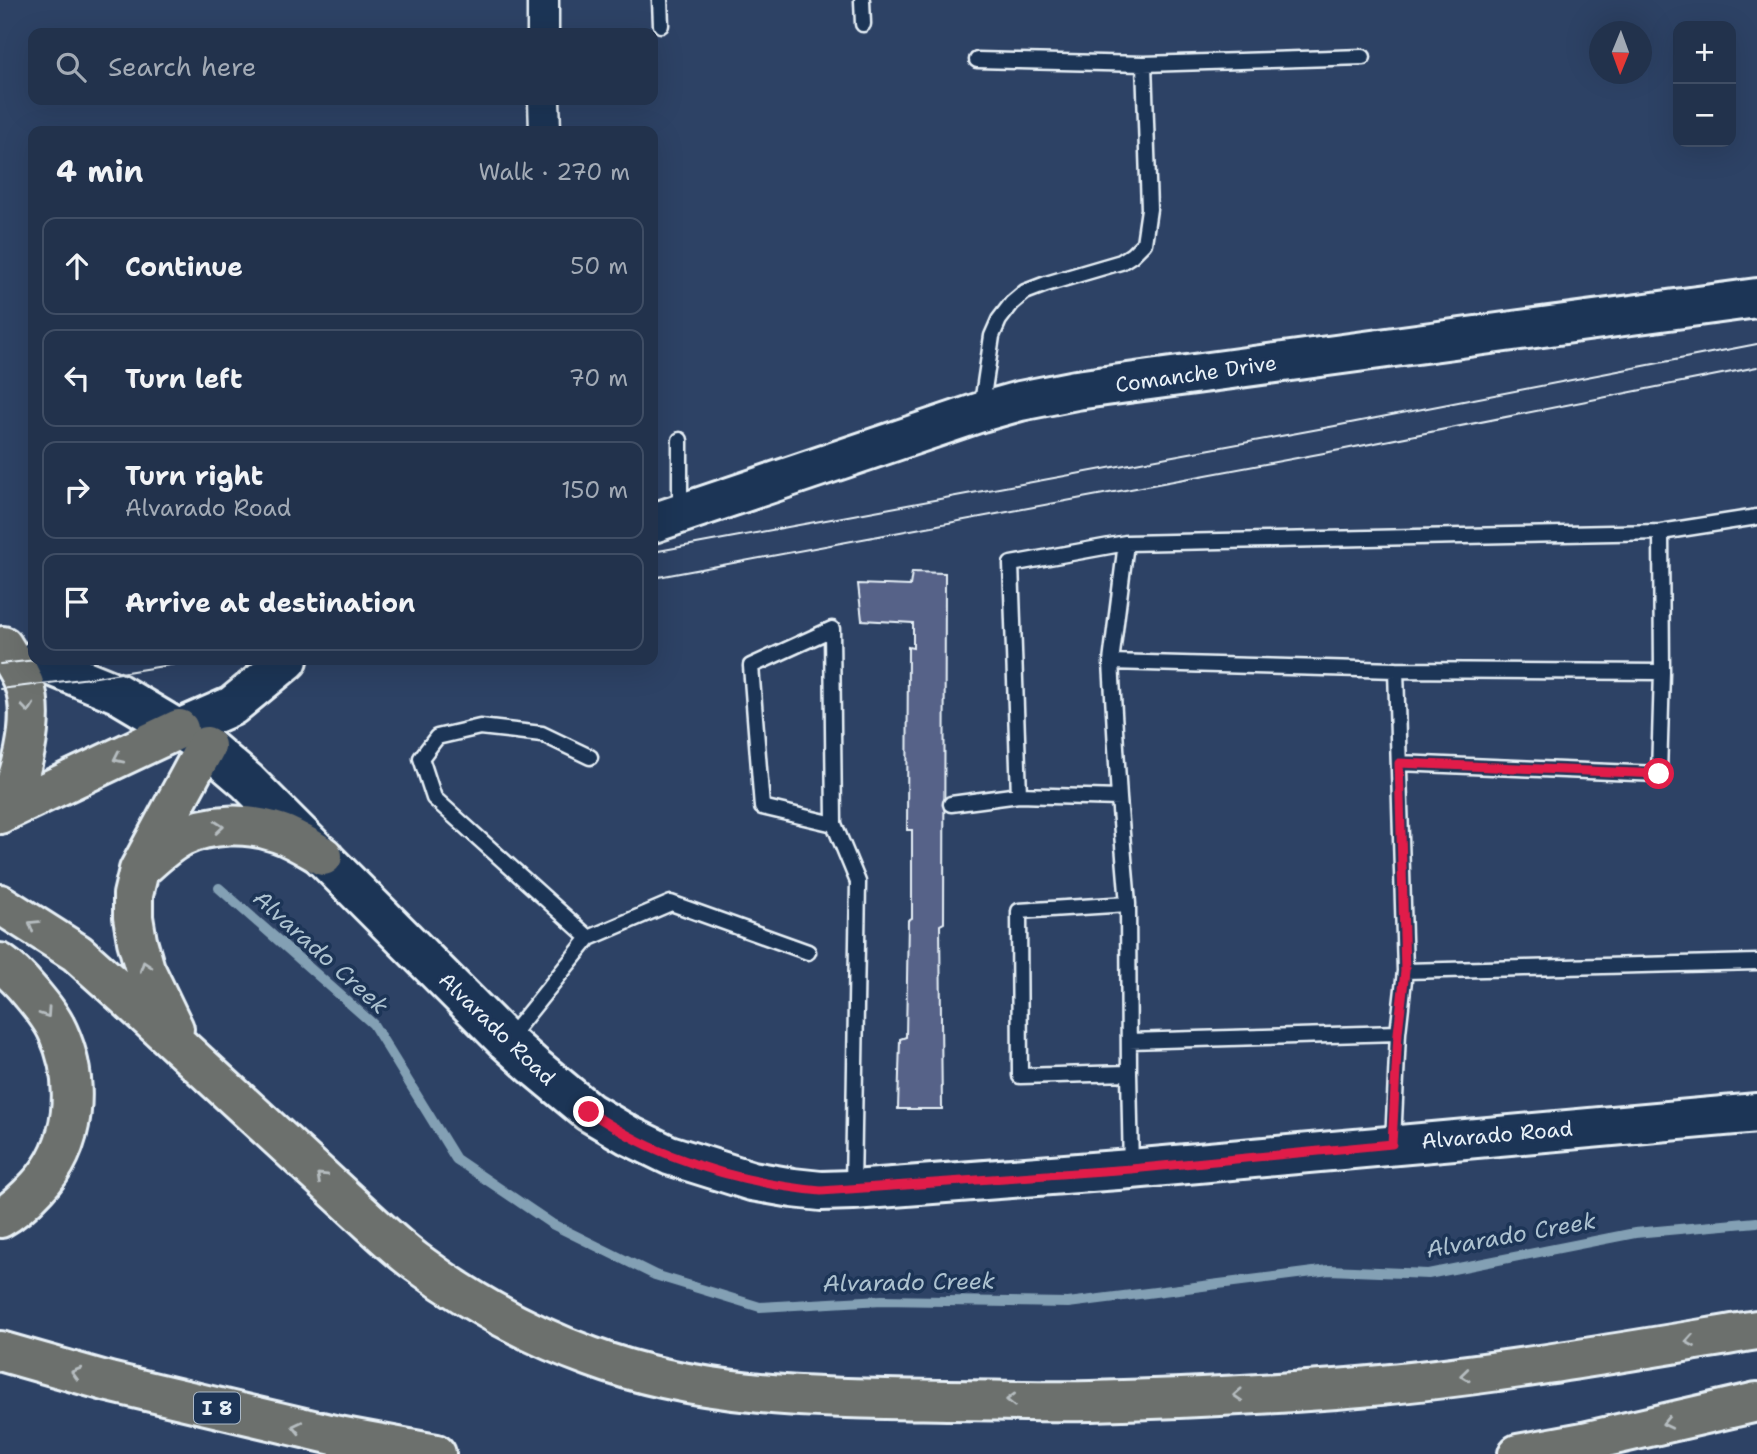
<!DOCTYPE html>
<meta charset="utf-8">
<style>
body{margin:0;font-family:"Shantell Sans",sans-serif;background:#2e3e56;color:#f1f3f6}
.controls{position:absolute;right:21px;top:21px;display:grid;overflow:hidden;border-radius:14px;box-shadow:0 7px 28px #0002}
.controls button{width:63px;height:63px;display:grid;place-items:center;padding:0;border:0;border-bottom:2px solid #3f4d64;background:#22324c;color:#f1f3f6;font:35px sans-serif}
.compass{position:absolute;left:1589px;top:21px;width:63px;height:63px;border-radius:50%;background:#22324c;box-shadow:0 7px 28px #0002;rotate:181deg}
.stop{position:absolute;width:21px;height:21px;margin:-16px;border:5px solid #e11d48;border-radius:50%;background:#fff}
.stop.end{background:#e11d48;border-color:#fff;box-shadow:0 2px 7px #0008}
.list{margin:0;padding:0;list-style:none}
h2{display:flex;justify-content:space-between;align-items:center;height:91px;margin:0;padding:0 28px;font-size:30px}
h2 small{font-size:23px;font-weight:400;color:#a2aab5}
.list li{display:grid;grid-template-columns:46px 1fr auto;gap:21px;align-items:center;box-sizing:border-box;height:98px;margin:0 14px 14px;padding:0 14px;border:2px solid #3f4d64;border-radius:14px}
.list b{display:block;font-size:26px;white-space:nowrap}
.list p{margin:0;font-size:23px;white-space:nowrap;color:#a2aab5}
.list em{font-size:23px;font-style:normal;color:#a2aab5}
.icon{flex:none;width:38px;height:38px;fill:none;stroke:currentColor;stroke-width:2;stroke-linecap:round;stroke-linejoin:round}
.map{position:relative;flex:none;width:1757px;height:1454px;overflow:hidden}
.search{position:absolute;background:#22324c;box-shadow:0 7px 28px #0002;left:28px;top:28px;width:630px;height:77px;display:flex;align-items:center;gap:18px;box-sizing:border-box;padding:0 24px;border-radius:14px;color:#a2aab5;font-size:26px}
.panel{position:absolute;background:#22324c;box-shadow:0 7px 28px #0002;left:28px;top:126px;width:630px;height:539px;border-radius:14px}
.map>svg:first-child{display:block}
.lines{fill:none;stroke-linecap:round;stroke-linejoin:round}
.stream{stroke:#83a0b4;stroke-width:10}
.building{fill:#566288;stroke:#e8f1f8;stroke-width:2}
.lane-casing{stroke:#e8f1f8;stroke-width:19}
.street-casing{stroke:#e8f1f8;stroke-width:35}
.secondary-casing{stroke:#e8f1f8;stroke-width:44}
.primary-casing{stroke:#e8f1f8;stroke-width:44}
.highway-casing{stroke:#e8f1f8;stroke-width:44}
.lane{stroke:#1d3557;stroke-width:14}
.street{stroke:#1d3557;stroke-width:30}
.secondary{stroke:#1d3557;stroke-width:38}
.primary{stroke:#6c706d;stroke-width:38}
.highway{stroke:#6c706d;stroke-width:38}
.tram{stroke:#e8f1f8;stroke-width:2}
.oneway{stroke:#b6bdc0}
.route{stroke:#e11d48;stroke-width:9}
.labels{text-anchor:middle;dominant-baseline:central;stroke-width:7;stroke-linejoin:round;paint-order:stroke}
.shield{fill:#1d3557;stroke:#abb9c8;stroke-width:2}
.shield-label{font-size:19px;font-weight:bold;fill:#e8f1f8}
.street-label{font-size:21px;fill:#e8f1f8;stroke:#1d3557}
.water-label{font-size:23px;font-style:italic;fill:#adc2d0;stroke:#1d3557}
</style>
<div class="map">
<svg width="1757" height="1454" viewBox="0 0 1757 1454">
<rect width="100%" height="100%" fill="#2d4265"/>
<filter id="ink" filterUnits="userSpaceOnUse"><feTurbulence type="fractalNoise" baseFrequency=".0143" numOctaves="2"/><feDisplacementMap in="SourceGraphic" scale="14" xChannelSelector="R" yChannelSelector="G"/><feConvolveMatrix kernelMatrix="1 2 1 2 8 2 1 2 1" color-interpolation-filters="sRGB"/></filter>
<g filter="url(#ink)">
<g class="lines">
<!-- stream -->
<path class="stream" d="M219 888 373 1024 456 1159 552 1224 655 1275 760 1307 882 1300 1068 1303 1329 1270 1428 1274 1635 1233 1757 1222"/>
</g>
<!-- building -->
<path class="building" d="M912 572 945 573 944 923 940 925 942 1109H898L900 1039 906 1037 908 920 912 918V830H907L908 647 913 648V623L862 620 858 584 910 586Z"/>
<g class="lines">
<defs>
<path id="lane" d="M660 0 661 25
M862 0 863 24
M977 60 1144 64 1149 209 1144 243 1132 255 1121 262 1046 284 1025 292 1012 303 999 320 992 336 981 410
M1144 64 1363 57
M680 440V513
M1111 662 1396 670 1405 971
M1396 670 1662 672 1661 532
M1399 763 1659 774 1662 672
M1019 795 1119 798 1111 662 1126 543
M1119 798 1128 904 1019 911 1020 1076 1129 1073 1131 1169
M951 804 1019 795 1011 564 1126 543 1661 532 1757 517
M834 824 762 807 751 666 832 629 834 824 858 882 853 1189
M1128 904 1129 1073
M589 938 434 798 421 758 437 737 480 727 542 734 590 757
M507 1040 589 938 671 903 808 952
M1129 1041 1398 1033
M1393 1143 1398 1033 1405 971 1757 962"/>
<path id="street" d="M543 0V33
M544 100 545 131"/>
<path id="secondary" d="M653 523 981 412 1020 401 1076 390 1757 298
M36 660 117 693 206 746 247 781 506 1041 536 1068 589 1112 628 1135 669 1155 752 1181 793 1188 821 1191 853 1190 1131 1169 1757 1113
M179 729 232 706 288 660"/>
<path id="primary" d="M1 813 179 729
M0 814C21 786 37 718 24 684 19 671 10 658 3 646"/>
<path id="highway" d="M146 864C157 854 168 844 181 837 210 823 248 822 279 833 294 838 309 848 323 856
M0 904 77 953 125 996 371 1223C385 1236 399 1249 415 1261 468 1301 528 1334 591 1357 703 1399 829 1398 947 1400 995 1400 1043 1402 1091 1401 1173 1399 1255 1395 1336 1389 1477 1378 1617 1353 1757 1330
M0 963C12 971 22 982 31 993 41 1005 52 1018 58 1032 81 1083 76 1146 37 1187 26 1199 15 1210 0 1218
M174 1029 145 969 137 941 133 917V895L139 870 206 746
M0 1351 109 1382 338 1436 436 1454
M1518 1454 1584 1442 1757 1402"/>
</defs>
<!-- lane casing -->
<use href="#lane" class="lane-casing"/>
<!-- street casing -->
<use href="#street" class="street-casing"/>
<!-- secondary casing -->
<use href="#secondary" class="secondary-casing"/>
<!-- primary casing -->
<use href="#primary" class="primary-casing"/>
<!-- highway casing -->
<use href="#highway" class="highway-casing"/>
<!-- lane -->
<use href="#lane" class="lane"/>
<!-- street -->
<use href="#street" class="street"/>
<!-- secondary -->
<use href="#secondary" class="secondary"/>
<!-- primary -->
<use href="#primary" class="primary"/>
<!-- highway -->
<use href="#highway" class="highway"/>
<!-- tram -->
<path class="tram" d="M653 552 1335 426 1757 344
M653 578 1340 450 1757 367
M0 664 36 660
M0 689 90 678 200 660"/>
</g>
<!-- one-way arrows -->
<defs><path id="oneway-chevron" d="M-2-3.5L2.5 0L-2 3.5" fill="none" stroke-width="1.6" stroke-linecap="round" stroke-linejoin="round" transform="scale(1.75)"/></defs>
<g class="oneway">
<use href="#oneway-chevron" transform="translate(28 708) rotate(84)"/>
<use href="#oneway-chevron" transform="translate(118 758) rotate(155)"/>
<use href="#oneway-chevron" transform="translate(219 827) rotate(-5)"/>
<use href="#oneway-chevron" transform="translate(33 925) rotate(-148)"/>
<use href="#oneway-chevron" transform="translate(145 966) rotate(-109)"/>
<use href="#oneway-chevron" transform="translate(46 1013) rotate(56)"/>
<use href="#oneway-chevron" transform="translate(321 1177) rotate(-137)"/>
<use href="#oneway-chevron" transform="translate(1690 1341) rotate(170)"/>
<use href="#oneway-chevron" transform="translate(76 1373) rotate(-164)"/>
<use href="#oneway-chevron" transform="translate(1465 1375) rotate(174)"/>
<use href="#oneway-chevron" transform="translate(1238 1395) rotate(177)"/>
<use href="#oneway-chevron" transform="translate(1011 1400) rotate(-179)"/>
<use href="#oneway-chevron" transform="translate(1667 1423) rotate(167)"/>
<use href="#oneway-chevron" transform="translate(297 1427) rotate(-167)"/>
</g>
</g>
<g class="lines" filter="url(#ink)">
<!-- route -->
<path class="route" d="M589 1112C615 1128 641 1144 670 1155 718 1174 769 1186 821 1191L1131 1169 1392 1144 1398 1033 1405 971 1399 763 1659 774"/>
</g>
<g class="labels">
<!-- shield labels -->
<rect class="shield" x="194" y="1392.5" width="46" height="31" rx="5"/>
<g class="shield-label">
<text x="217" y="1408">I 8</text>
</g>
<!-- street labels -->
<g class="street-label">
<text transform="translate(1196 374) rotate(-8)">Comanche Drive</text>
<text transform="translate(497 1029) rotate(44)">Alvarado Road</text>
<text transform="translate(1497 1135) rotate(-5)">Alvarado Road</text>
</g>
<!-- water labels -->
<g class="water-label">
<text transform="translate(321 952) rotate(42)">Alvarado Creek</text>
<text transform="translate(1511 1235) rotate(-10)">Alvarado Creek</text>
<text transform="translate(909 1282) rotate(-1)">Alvarado Creek</text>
</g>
</g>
</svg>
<div class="controls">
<button>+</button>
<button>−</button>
</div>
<svg class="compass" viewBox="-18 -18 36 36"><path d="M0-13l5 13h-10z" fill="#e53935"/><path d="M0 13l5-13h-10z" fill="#a2aab5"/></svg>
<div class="stop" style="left:1659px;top:774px"></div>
<div class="stop end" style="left:589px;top:1112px"></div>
<div class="search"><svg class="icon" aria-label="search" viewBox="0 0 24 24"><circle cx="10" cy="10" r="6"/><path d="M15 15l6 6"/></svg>Search here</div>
<section class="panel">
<h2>4 min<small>Walk · 270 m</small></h2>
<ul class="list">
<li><svg class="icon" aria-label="ahead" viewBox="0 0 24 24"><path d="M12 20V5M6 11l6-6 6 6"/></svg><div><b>Continue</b></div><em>50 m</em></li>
<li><svg class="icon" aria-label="left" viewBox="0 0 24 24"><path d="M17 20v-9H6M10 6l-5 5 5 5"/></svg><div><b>Turn left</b></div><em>70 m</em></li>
<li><svg class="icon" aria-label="right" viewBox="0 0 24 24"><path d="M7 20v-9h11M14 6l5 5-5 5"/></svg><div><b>Turn right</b><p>Alvarado Road</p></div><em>150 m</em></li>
<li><svg class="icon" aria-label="arrive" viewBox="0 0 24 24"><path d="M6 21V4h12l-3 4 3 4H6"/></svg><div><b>Arrive at destination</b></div></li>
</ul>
</section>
</div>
